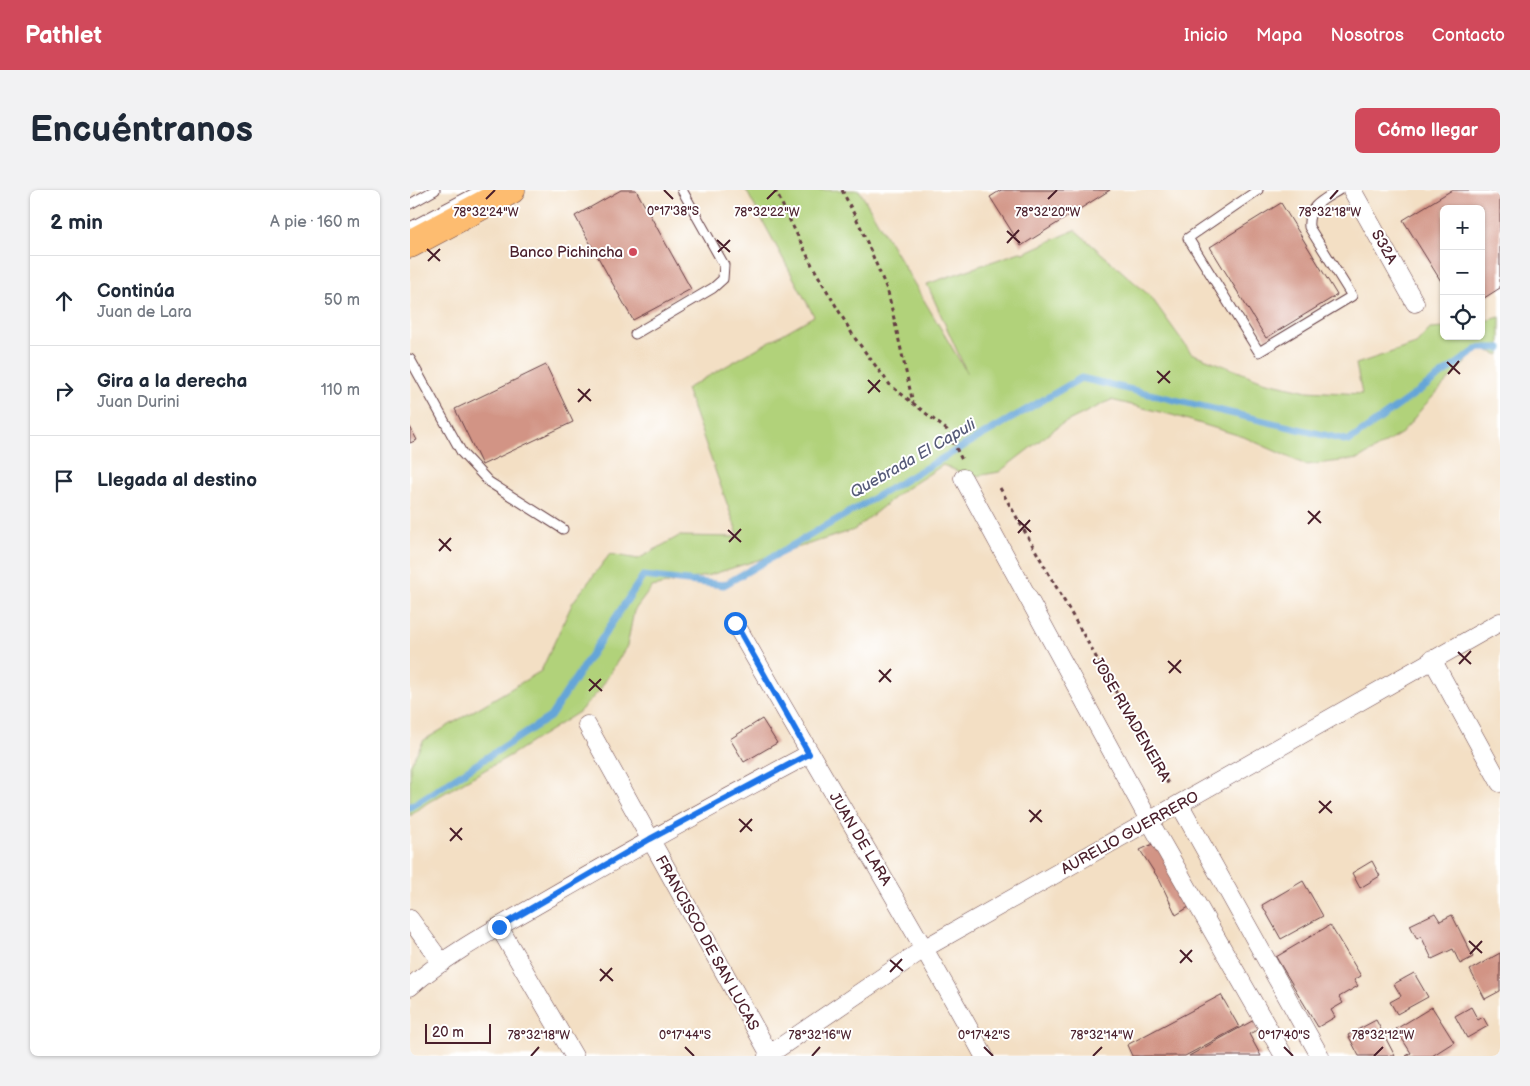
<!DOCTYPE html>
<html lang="es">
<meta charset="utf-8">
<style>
body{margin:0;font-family:"Balsamiq Sans",sans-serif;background:#f2f2f3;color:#1f2937}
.controls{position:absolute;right:15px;top:15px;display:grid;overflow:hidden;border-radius:8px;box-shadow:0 1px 4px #0004}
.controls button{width:45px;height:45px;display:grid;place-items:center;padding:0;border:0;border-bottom:1px solid #e0e1e3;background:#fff;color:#1f2937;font:25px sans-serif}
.scale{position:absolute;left:15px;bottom:12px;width:66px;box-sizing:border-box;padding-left:5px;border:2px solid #4a1f2b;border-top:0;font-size:14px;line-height:18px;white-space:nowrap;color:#4a1f2b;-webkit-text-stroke:4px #fff;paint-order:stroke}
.stop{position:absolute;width:15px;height:15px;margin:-11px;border:4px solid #1a73e8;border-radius:50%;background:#fff}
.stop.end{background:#1a73e8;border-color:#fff;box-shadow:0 1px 5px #0008}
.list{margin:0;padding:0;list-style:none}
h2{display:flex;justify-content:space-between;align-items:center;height:65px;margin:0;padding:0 20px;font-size:21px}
h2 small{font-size:16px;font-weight:400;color:#747a83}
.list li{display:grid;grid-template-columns:32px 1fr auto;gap:15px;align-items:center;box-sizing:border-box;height:90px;padding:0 20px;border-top:1px solid #e0e1e3}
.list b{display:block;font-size:19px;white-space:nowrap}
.list p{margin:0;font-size:16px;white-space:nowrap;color:#747a83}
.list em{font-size:16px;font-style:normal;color:#747a83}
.icon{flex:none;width:28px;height:28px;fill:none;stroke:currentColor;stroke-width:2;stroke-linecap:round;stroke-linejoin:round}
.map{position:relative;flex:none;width:1090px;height:866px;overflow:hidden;border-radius:8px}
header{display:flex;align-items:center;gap:30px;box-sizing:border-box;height:70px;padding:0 25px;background:#d1495b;color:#fff}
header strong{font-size:24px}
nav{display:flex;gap:28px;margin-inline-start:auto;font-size:18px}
.intro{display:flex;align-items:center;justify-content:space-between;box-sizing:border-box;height:120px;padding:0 30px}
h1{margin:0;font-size:35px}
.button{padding:12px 22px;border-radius:8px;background:#d1495b;color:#fff;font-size:18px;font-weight:700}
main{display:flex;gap:30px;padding:0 30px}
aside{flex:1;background:#fff;border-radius:8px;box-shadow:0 1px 4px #0004}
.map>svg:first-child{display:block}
.green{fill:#b1d27a;stroke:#7e7852}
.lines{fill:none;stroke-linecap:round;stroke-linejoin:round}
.stream{stroke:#65a5d8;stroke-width:7}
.building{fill:#d29485}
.service-casing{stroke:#633c42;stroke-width:11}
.minor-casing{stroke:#633c42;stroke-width:19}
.primary-casing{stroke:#633c42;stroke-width:29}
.path{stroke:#633c42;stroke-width:3;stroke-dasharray:4 4;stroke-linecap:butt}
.service{stroke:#fff;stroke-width:9}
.minor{stroke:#fff;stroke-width:18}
.primary{stroke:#fdbc70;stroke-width:28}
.route{stroke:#1a73e8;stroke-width:6}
.ticks{fill:none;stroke:#4a1f2b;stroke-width:2}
.poi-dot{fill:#d1495b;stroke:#fff;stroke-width:2}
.labels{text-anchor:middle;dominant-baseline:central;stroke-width:4;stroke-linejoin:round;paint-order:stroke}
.street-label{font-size:15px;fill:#4a1f2b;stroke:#fff}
.poi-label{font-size:15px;fill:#4a1f2b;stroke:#fff;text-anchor:end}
.water-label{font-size:16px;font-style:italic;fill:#565b79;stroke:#fff}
.ticks-label{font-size:12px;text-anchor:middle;fill:#4a1f2b;stroke:#fff;stroke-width:4;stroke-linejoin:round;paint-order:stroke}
</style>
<header>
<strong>Pathlet</strong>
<nav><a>Inicio</a><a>Mapa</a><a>Nosotros</a><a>Contacto</a></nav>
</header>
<div class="intro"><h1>Encuéntranos</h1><a class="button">Cómo llegar</a></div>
<main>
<aside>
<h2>2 min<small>A pie · 160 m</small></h2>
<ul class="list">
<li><svg class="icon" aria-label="ahead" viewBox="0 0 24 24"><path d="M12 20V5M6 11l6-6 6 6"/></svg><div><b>Continúa</b><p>Juan de Lara</p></div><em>50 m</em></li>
<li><svg class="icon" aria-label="right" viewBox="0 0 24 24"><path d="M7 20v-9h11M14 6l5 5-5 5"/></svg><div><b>Gira a la derecha</b><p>Juan Durini</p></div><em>110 m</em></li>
<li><svg class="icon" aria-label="arrive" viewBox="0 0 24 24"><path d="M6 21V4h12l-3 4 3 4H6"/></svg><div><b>Llegada al destino</b></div></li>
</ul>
</aside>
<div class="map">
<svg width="1090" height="866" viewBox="0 0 1090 866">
<rect width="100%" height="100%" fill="#fff"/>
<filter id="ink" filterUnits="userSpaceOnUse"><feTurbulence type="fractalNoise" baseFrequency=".02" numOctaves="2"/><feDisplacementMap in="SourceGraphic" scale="10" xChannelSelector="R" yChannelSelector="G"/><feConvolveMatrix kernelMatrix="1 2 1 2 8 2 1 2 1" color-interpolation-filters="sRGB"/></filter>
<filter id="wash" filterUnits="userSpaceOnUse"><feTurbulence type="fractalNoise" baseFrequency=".0096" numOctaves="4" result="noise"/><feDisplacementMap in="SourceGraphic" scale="20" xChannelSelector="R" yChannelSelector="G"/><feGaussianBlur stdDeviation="1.12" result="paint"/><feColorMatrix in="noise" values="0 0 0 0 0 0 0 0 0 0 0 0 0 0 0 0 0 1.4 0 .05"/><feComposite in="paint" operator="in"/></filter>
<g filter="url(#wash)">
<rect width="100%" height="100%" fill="#f3dfc4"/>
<!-- green -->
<path class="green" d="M336 0H449L557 183 517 94 610 62 614 63 665 40 741 107 781 163 853 191 897 201 952 204 946 174 1006 154 1020 139 1034 138V146H1071V132L1090 127V165L1069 158 1014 216 992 243 949 269 896 275 834 247 762 225 701 210 650 235 589 282 561 287 533 275 491 302 444 340 300 385 242 397 224 421 217 456 189 501 169 522 101 565 17 613 0 626V575L14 550 131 481 163 412 200 364 228 369 269 346 329 347 276 199 404 126Z"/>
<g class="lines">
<!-- stream -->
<path class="stream" d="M0 617 140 527 233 386 314 395 671 188 939 251 1069 158H1090"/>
</g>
<g id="blocks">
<!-- building -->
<path class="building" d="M211 0H226L281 99 223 130 165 26Z
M591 0H700L611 56 580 7Z
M1042 0H1090V98L1071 110V19H1034V96L993 30Z
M871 13 927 105 856 148 800 57Z
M136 175 163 232 72 275 45 219Z
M0 237 7 250 0 253Z
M352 529 367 553 334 572 320 549Z
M747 652 782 715 766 725 750 691 730 660Z
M962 671 970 686 950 698 942 683Z
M893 691 913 726 871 749 852 715Z
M1025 723 1030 731 1042 725 1063 767 1050 774 1043 759 1022 769 1011 746 1007 749 1000 735Z
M920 735 951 786 944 790 948 796 929 807 933 813 921 820 925 827 908 837 866 767Z
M1090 763V801L1075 809 1060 780Z
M1004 783 1018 807 987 824 980 812 991 806 984 794Z
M811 805 829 837 775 866H722L717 855Z
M1022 817 1044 852 1022 866H996L1001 863 986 839Z
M1061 817 1068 830 1073 827 1078 836 1057 848 1045 826Z
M844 830 849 839 839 844 851 866H779Z
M966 830 985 866H949L938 845Z"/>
</g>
</g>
<g filter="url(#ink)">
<use href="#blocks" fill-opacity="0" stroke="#633c42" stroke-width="1"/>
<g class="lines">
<defs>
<path id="service" d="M848 0 778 48 849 162 942 106 899 37C897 16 913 10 929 0
M0 14 25 0
M0 37 70 0
M225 144 303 98 313 89 314 75 272 0
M0 169 52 263 79 292 153 339"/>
<path id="minor" d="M942 0 1005 113
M553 288 740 632 874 866
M325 433C407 578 495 720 574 866
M1022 469 1090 593
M177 535 360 865
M770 615 910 866
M0 729 32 773
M89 737 164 866
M0 797C40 762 91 736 137 709 223 659 311 611 399 564
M357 866 515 758 1090 432"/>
<path id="primary" d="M0 54 101 0"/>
</defs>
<!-- service casing -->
<use href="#service" class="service-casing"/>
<!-- minor casing -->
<use href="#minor" class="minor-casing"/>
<!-- primary casing -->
<use href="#primary" class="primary-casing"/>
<!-- path -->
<path class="path" d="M365 0 402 75 444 147 480 195 537 240 552 270
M432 0 451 38 478 102 503 213
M590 298 760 597"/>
<!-- service -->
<use href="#service" class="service"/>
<!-- minor -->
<use href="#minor" class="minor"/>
<!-- primary -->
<use href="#primary" class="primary"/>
</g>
</g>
<g class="lines" filter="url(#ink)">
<!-- route -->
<path class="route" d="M89 737 240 649 399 564 325 433"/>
</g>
<!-- ticks -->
<path class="ticks" d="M254 0 263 9M76 9 85 0M357 9 366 0M638 9 647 0M920 9 928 0M597 41 610 53M307 50 320 62M597 53 609 40M17 59 30 71M308 62 320 50M18 71 30 59M1037 172 1050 184M747 181 760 193M1038 184 1049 171M458 190 470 202M748 193 760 181M168 199 181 211M458 203 470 190M168 212 180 199M898 321 911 333M608 330 621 342M898 334 910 321M318 340 331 352M608 343 620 330M29 349 41 361M319 352 331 339M29 361 41 348M1048 462 1061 474M758 471 771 483M1049 474 1061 461M469 480 481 492M759 483 771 470M179 489 192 501M469 492 481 479M179 501 191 489M909 611 922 623M619 620 632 632M909 623 921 611M329 629 342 641M620 632 631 620M40 638 52 650M330 642 342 629M40 651 52 638M1059 751 1072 763M770 760 782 772M1060 764 1072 751M480 770 493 781M770 773 782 760M190 779 203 791M480 782 492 769M190 791 202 778M275 857 284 866M574 857 583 866M874 857 883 866M121 866 129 857M402 866 410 857M683 866 692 857M964 866 973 857"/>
<!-- markers -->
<circle class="poi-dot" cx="223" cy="62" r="5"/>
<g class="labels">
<!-- street labels -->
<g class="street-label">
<text transform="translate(974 57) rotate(61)">S32A</text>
<text transform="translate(721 529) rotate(60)">JOSE RIVADENEIRA</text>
<text transform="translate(720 643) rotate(-29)">AURELIO GUERRERO</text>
<text transform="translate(450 649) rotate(59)">JUAN DE LARA</text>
<text transform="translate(297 753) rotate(61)">FRANCISCO DE SAN LUCAS</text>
</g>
<!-- poi labels -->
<g class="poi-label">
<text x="213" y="62">Banco Pichincha</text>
</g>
<!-- water labels -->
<g class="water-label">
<text transform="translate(503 269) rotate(-30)">Quebrada El Capuli</text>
</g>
</g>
<g class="ticks-label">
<text x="263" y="25">0°17'38"S</text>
<text x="76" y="26">78°32'24"W</text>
<text x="357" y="26">78°32'22"W</text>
<text x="638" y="26">78°32'20"W</text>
<text x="920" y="26">78°32'18"W</text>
<text x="129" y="849">78°32'18"W</text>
<text x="410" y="849">78°32'16"W</text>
<text x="692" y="849">78°32'14"W</text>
<text x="973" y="849">78°32'12"W</text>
<text x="275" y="849">0°17'44"S</text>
<text x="574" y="849">0°17'42"S</text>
<text x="874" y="849">0°17'40"S</text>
</g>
</svg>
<div class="controls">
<button>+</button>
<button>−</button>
<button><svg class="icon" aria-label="locate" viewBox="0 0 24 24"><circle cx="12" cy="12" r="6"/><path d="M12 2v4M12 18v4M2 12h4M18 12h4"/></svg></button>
</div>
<div class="scale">20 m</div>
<div class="stop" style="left:325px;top:433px"></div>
<div class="stop end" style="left:89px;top:737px"></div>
</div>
</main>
